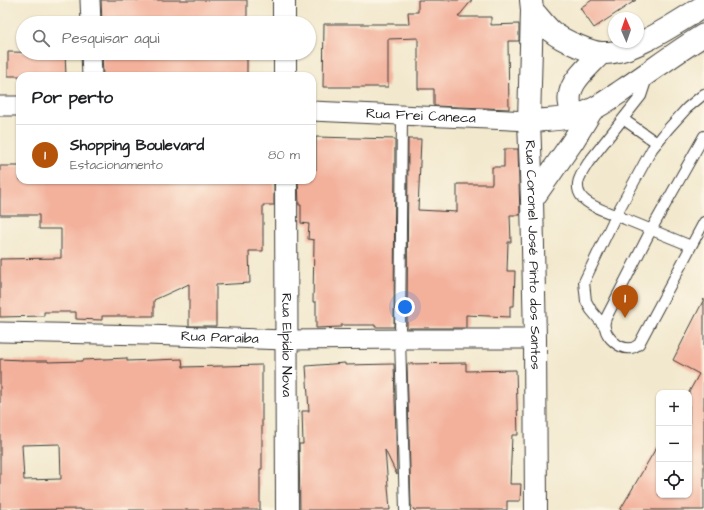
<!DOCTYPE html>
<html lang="pt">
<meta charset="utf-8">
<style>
body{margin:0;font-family:"Architects Daughter",sans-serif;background:#f2f2f2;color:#202124}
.controls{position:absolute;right:12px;bottom:12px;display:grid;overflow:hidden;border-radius:8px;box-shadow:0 1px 3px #0004}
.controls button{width:36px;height:36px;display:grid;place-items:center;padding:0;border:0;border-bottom:1px solid #e0e0e0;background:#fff;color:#202124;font:20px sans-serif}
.compass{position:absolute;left:608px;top:12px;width:36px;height:36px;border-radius:50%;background:#fff;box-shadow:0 1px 3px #0004;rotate:358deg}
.you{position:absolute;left:405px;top:307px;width:14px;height:14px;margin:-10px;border:3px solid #fff;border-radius:50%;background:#1a73e8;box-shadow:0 0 0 6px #1a73e833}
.badge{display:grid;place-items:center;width:26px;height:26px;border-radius:50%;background:#b45309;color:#fff;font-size:13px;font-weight:700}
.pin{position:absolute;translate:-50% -33px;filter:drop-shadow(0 1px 2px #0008)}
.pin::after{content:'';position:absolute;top:21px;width:14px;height:12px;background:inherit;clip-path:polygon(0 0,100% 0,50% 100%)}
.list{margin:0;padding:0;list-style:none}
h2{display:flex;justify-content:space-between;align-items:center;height:52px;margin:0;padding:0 16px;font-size:17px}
h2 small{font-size:13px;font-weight:400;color:#757577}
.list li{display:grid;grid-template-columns:26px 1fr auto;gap:12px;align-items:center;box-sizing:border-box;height:60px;padding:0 16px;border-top:1px solid #e0e0e0}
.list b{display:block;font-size:15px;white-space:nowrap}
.list p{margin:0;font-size:13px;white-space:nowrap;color:#757577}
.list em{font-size:13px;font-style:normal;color:#757577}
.icon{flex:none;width:22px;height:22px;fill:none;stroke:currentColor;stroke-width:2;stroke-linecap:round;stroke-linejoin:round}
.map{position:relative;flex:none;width:704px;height:510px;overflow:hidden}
.search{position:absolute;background:#fff;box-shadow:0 1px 3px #0004;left:16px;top:16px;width:300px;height:44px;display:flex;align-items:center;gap:10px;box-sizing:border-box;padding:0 14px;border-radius:22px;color:#757577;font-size:15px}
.panel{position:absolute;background:#fff;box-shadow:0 1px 3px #0004;left:16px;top:72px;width:300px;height:112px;border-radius:12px}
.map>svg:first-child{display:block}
.building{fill:#f3b19b;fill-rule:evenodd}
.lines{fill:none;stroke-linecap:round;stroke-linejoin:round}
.lane-casing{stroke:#3c3b37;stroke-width:12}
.street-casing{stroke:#3c3b37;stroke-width:21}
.secondary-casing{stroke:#3c3b37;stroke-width:24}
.lane{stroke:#fff;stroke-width:10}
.street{stroke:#fff;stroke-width:19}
.secondary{stroke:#fff;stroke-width:22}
.labels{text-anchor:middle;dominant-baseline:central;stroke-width:3;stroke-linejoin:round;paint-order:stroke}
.street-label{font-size:14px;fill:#1c1c1c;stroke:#fcf5e5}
</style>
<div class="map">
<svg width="704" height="510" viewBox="0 0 704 510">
<rect width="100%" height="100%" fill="#fcf5e5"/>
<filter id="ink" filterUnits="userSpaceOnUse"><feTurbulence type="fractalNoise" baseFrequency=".025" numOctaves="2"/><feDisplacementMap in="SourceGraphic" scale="8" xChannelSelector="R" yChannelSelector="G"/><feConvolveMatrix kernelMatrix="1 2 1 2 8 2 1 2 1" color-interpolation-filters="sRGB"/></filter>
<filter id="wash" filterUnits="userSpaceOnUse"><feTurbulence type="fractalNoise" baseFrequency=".012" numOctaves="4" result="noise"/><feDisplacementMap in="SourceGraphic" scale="16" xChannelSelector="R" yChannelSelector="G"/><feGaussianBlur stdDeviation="0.9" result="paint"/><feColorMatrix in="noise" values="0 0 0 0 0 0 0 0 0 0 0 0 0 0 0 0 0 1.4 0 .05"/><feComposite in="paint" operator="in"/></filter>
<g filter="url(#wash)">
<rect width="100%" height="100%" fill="#f2e8cd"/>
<g id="blocks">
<!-- building -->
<path class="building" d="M101 0H247V23H102Z
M418 0H472L458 17H491V25L519 24V41H508L509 109 434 106V89H418V38L388 39V87H323L324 24H409L408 12H418Z
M592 0H636L594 28 580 8Z
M8 52 65 53 66 76H8Z
M102 53H247V76H103Z
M316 137 395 139 394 327H375V325H341V327L316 328V302H313L314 240 308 239 309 224 301 223V205H299L298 180H312V170H316Z
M408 139H421L418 210 457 212V184H492V167H504V149H518L520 215H510L511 242H508L507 271H515L514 306H510V317L466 315V328H407Z
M0 166H20V180H274V205H263V251H249L250 283 216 285V326H189V284L154 300V316H102V320L76 319V312H44V316L0 317V259L61 258V229H39V215H0Z
M704 299V510H620L659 443V495H689V392L699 374 673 360Z
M127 358V361L182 359 183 367 262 365V469H260V510H81V509L0 510V359L22 360V361H48V362L83 361V360ZM60 444 61 479 24 480 22 445Z
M345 363V365L394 364 397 475 385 450 390 510H300L299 444H303L302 411H309L306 366Z
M466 363V371L516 370 518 435H512L510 484H521L520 501H507V510H414L411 505 407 364Z"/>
</g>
</g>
<g filter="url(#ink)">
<use href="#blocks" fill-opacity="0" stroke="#3c3b37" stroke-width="1"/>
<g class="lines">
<defs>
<path id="lane" d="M647 78 641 96 588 163C582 173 573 184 581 196 588 207 614 214 625 219 647 228 669 237 691 246
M402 115 400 339 405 510
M623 119 657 143
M704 136 651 230 606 318C605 321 604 325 605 328 607 338 620 350 631 348 634 348 637 345 639 344L704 222
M605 327 591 310 586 301 584 282 616 215 652 149 668 129 687 108 704 94"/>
<g id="street">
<path d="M90 0 91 23"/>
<path d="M91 53 92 76"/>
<path d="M0 106H20"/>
<path id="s1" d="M312 111 529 121"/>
<path id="s2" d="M0 332 147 335 286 340 408 339H535"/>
</g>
<g id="secondary">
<path d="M284 0V23"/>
<path id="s3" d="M531 0 532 10 529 121 532 200 535 339 536 510"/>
<path d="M532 10C539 17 544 25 551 31 559 38 568 42 578 46 585 49 594 53 602 53 631 55 679 21 704 6"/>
<path d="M285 53V76"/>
<path d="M575 116C574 113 572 111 571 108 563 85 588 68 601 53"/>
<path d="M529 121C544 120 560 120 575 116 592 112 608 100 623 90 650 72 676 52 704 35"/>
<path id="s4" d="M286 180 287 510"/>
<path d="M532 200 573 141 592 110"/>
</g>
</defs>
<!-- lane casing -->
<use href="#lane" class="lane-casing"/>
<!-- street casing -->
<use href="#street" class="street-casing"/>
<!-- secondary casing -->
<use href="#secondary" class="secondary-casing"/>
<!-- lane -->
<use href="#lane" class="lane"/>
<!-- street -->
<use href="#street" class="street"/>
<!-- secondary -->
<use href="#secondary" class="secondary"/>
</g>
</g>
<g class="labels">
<!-- street labels -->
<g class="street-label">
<text stroke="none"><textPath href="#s1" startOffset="109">Rua Frei Caneca</textPath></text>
<text stroke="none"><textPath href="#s3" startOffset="255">Rua Coronel José Pinto dos Santos</textPath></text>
<text stroke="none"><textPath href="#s2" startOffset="220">Rua Paraiba</textPath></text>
<text stroke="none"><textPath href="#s4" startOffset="165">Rua Elpídio Nova</textPath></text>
</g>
</g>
</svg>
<div class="controls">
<button>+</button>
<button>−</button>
<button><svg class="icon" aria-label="locate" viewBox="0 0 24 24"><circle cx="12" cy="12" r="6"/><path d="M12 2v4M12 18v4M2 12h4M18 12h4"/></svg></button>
</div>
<svg class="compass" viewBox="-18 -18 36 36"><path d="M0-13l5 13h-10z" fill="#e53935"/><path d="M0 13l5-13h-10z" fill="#757577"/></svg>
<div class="you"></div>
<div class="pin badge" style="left:625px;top:318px">1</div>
<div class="search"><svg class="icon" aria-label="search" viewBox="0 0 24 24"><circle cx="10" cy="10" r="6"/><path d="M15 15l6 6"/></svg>Pesquisar aqui</div>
<section class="panel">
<h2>Por perto<small></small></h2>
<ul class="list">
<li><span class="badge">1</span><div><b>Shopping Boulevard</b><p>Estacionamento</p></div><em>80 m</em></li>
</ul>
</section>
</div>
